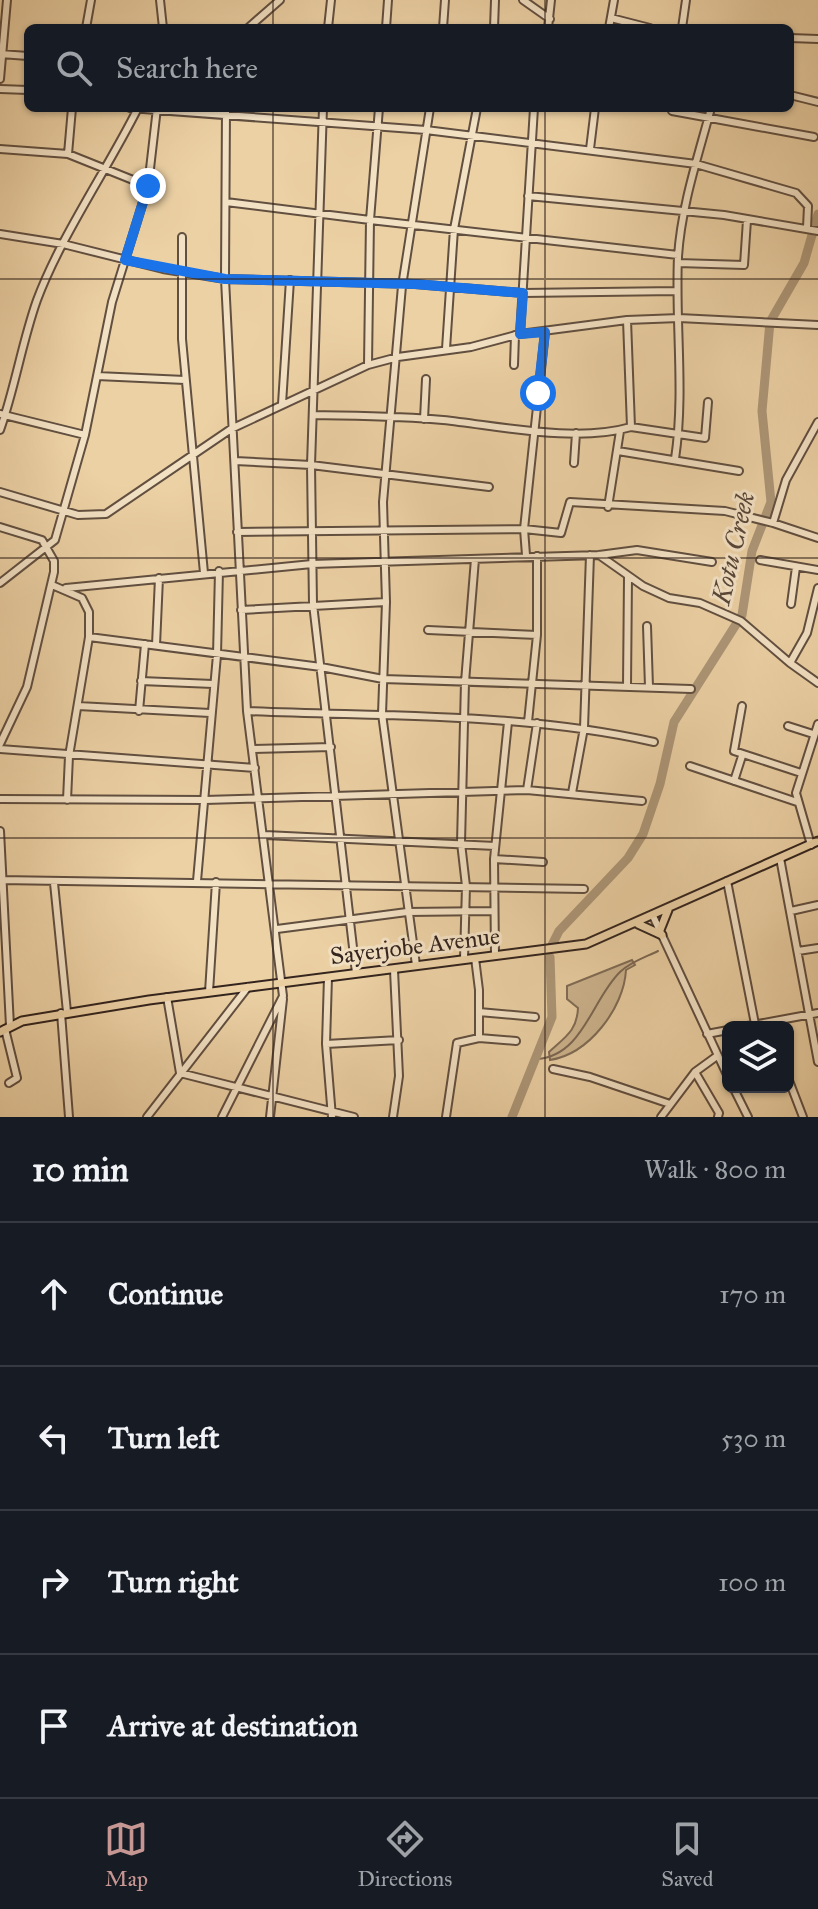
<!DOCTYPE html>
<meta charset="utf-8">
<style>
body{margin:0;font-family:"IM FELL Great Primer",serif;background:#20242c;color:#f1f3f6}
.controls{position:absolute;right:24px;bottom:24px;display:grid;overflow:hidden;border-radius:12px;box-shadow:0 2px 6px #0004}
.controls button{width:72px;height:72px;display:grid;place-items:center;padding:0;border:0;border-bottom:2px solid #363941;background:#171b24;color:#f1f3f6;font:40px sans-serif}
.stop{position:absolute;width:24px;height:24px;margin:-18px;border:6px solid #1a73e8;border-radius:50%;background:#fff}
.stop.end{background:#1a73e8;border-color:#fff;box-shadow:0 2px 8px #0008}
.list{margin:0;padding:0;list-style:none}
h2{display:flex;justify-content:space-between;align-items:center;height:104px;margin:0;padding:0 32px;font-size:34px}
h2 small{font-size:26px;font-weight:400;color:#9ea1a6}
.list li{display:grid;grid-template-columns:52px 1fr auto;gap:24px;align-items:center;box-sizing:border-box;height:144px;padding:0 32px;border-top:2px solid #363941}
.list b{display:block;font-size:30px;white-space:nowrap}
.list em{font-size:26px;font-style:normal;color:#9ea1a6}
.icon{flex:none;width:44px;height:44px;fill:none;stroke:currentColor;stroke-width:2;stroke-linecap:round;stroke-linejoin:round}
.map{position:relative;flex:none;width:818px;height:1117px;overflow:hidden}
.search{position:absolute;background:#171b24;box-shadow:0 2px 6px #0004;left:24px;right:24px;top:24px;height:88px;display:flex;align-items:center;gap:20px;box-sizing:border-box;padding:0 28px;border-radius:12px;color:#9ea1a6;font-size:30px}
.sheet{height:680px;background:#171b24}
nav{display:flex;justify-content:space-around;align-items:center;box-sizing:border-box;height:112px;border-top:2px solid #363941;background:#171b24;font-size:22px;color:#9ea1a6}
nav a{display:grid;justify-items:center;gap:4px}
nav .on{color:#c59692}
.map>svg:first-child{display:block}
.green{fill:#cdb48e;stroke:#806c56;stroke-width:2}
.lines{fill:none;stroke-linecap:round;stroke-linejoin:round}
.stream{stroke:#7c6853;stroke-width:2}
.river{stroke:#ad9677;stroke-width:9}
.minor-casing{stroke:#614f40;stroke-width:10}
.major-casing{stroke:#33241e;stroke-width:11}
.minor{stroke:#f3e1c4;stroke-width:6}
.major{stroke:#ecd1a5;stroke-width:7}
.route{stroke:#1a73e8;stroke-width:10}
.grid{fill:none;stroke:#33241e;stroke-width:2;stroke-opacity:0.55}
.labels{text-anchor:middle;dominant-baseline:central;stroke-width:6;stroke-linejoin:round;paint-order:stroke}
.street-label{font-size:24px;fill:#33241e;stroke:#f3e1c4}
.water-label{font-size:26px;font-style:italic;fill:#584639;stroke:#f3e1c4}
</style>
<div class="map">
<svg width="818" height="1117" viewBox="0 0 818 1117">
<rect width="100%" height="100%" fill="#ecd1a5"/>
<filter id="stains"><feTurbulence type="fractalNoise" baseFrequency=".0025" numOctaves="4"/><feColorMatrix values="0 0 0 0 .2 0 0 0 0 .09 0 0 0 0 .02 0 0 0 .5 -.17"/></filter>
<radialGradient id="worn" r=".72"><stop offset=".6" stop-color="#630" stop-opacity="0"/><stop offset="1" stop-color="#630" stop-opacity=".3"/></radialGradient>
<!-- green -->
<path class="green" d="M632 960 635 965 626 970C624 1008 589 1054 550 1060L549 1052C565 1037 577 1031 578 1008L567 999V986Z"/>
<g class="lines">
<!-- stream -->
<path class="stream" d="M537 1059C583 1056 592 999 620 972 630 962 646 957 658 951"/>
<!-- river -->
<path class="river" d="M552 945 559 931 628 858 643 834 660 784 674 722 742 615 752 551 771 502 762 411 770 322 804 263 818 214
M512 1117 552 1017 550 957"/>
<defs>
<path id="minor" d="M160 0 163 28
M523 0 550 19
M611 18 650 28
M86 28 91 0
M248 28 280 0
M328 28 331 0
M386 28 388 0
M443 28 445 0
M494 28 495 0
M548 28 551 0
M609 28 614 0
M682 28 686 0
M790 38 818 39
M0 54 28 56
M0 79 7 0
M0 89 28 90
M790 95 818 102
M130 108 426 130 696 164 796 193 808 206 807 228
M323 108 311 465 313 604 356 973
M672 111 814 137
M0 149 68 154 148 186
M590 149 595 108
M68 154 72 108
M528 196 724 215 818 231
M226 202 370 220 379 108
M0 234 63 244 163 269 225 279 415 284 523 293 677 291
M182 237V339L204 573
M678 263 744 265 747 220
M520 334 534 108
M446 349 454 229 477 108
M368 365 370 220 678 255
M514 365 515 335
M97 376 185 380
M282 404 290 280
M0 414 85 435
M314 415C357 416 400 416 443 420 500 426 576 443 631 427L627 320
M424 419 426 379
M818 422 786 480 773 523 818 538
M631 427 705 438 708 402
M0 430C15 388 22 342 37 300 61 236 107 170 138 108
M618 451 739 471
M675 459C685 392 675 324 678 257 681 207 698 157 711 108
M235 461 311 465 489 487
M574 463 576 433
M0 492 78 515 106 514 231 429 368 365 398 357 471 347 520 334 627 320 679 318 818 325
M608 507 620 431
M0 527 42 540 54 561V572L27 687 0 744
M237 532 524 529 561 533 570 502 725 511 773 523
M526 555 524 529 545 332
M599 555 643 586 669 598 700 603 741 621 790 663
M760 560 818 570
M0 583 55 540 85 435 112 302 148 186 157 108
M52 585 82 598 89 612V637L69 756 67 800
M66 588 312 564 599 555 637 550 712 562
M818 588 807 633 790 663 818 683
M791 604 796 567
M241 610 386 602
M647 626 649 687
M428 630 537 635
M89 637 321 667 383 679 691 689
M156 645 159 578
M141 681 213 684
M627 686 628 577
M78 706 210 713
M742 706 734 751 801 773
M139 711 145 644
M247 711C384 717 520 712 654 742
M528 722 537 635V556
M788 726 813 734
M0 749 255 768
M252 749 331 747
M690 766 797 802
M734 781 742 756
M527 790 537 723
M572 793 584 728 590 555
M0 799 205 800 527 790 642 801
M0 831 10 1026
M265 835 495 846
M811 845 796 793 818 724
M780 858 818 1062
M494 859 543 862
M0 880 584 889
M197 881 217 655 219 571
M727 881 755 1024
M54 883 67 1012
M791 911 818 905
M653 916 728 1077
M277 929 407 912 494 911
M798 951 818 948
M495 956 494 859 508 722
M475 958 479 990V1038
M464 959 466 886 461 843 465 682 475 559
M416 965 382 714 386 602 383 502 402 286 430 108
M328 977 326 1044 332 1117
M209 992 216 882
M167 997 180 1073 354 1117
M479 1012 535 1017
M61 1013 69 1117
M742 1027 818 1013
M5 1029 17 1078 9 1083
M707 1034 728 1030
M326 1044 399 1040
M717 1056 695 1072 719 1113 718 1117
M553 1069 590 1077 670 1104
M788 1078 803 1117
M733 1087 748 1117
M147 1117 248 987
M222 1117 283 996 247 711 225 279 226 108
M270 1117 283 999
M393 1117 399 1076 394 970
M446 1117 457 1043 479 1038 516 1041
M661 1117 695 1072"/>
<path id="major" d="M638 924 662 935
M660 930 668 910
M0 1032 22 1021 149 1000 586 944 818 841"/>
</defs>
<!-- minor casing -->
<use href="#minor" class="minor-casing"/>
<!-- major casing -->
<use href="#major" class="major-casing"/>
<!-- minor -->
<use href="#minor" class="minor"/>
<!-- major -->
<use href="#major" class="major"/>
</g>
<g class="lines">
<!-- route -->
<path class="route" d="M148 186 125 260 225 279 415 284 523 293 520 334 545 332 538 393"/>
</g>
<!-- grid -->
<path class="grid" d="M273 0V28M545 0V28M273 108V1117M545 108V1117M0 279H818M0 558H818M0 838H818"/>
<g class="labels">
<!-- street labels -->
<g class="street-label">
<text transform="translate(415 946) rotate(-7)">Sayerjobe Avenue</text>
</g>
<!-- water labels -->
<g class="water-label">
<text transform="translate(733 548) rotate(-77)">Kotu Creek</text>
</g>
</g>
<rect width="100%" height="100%" filter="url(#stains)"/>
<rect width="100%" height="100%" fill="url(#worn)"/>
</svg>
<div class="controls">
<button><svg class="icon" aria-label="layers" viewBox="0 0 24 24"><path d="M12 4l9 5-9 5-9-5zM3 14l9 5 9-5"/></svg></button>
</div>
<div class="stop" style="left:538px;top:393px"></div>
<div class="stop end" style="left:148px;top:186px"></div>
<div class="search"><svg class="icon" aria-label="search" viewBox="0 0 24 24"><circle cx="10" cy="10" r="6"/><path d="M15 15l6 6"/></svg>Search here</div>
</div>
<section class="sheet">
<h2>10 min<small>Walk · 800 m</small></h2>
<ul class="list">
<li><svg class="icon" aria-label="ahead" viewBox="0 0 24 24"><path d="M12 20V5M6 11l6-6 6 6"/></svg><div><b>Continue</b></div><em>170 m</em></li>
<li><svg class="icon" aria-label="left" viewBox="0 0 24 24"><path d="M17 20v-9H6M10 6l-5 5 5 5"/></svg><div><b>Turn left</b></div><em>530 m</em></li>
<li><svg class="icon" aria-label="right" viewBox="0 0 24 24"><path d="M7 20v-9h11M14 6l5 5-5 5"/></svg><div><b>Turn right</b></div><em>100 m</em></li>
<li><svg class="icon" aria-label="arrive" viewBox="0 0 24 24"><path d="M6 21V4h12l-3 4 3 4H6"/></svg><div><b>Arrive at destination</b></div></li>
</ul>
</section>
<nav>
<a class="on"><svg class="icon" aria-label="map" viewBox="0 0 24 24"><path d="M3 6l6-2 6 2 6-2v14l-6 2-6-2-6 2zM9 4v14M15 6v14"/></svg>Map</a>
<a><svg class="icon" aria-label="directions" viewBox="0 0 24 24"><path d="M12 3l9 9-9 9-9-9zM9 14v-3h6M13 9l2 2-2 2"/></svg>Directions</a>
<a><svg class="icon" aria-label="saved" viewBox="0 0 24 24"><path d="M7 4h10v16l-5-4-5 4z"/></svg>Saved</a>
</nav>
